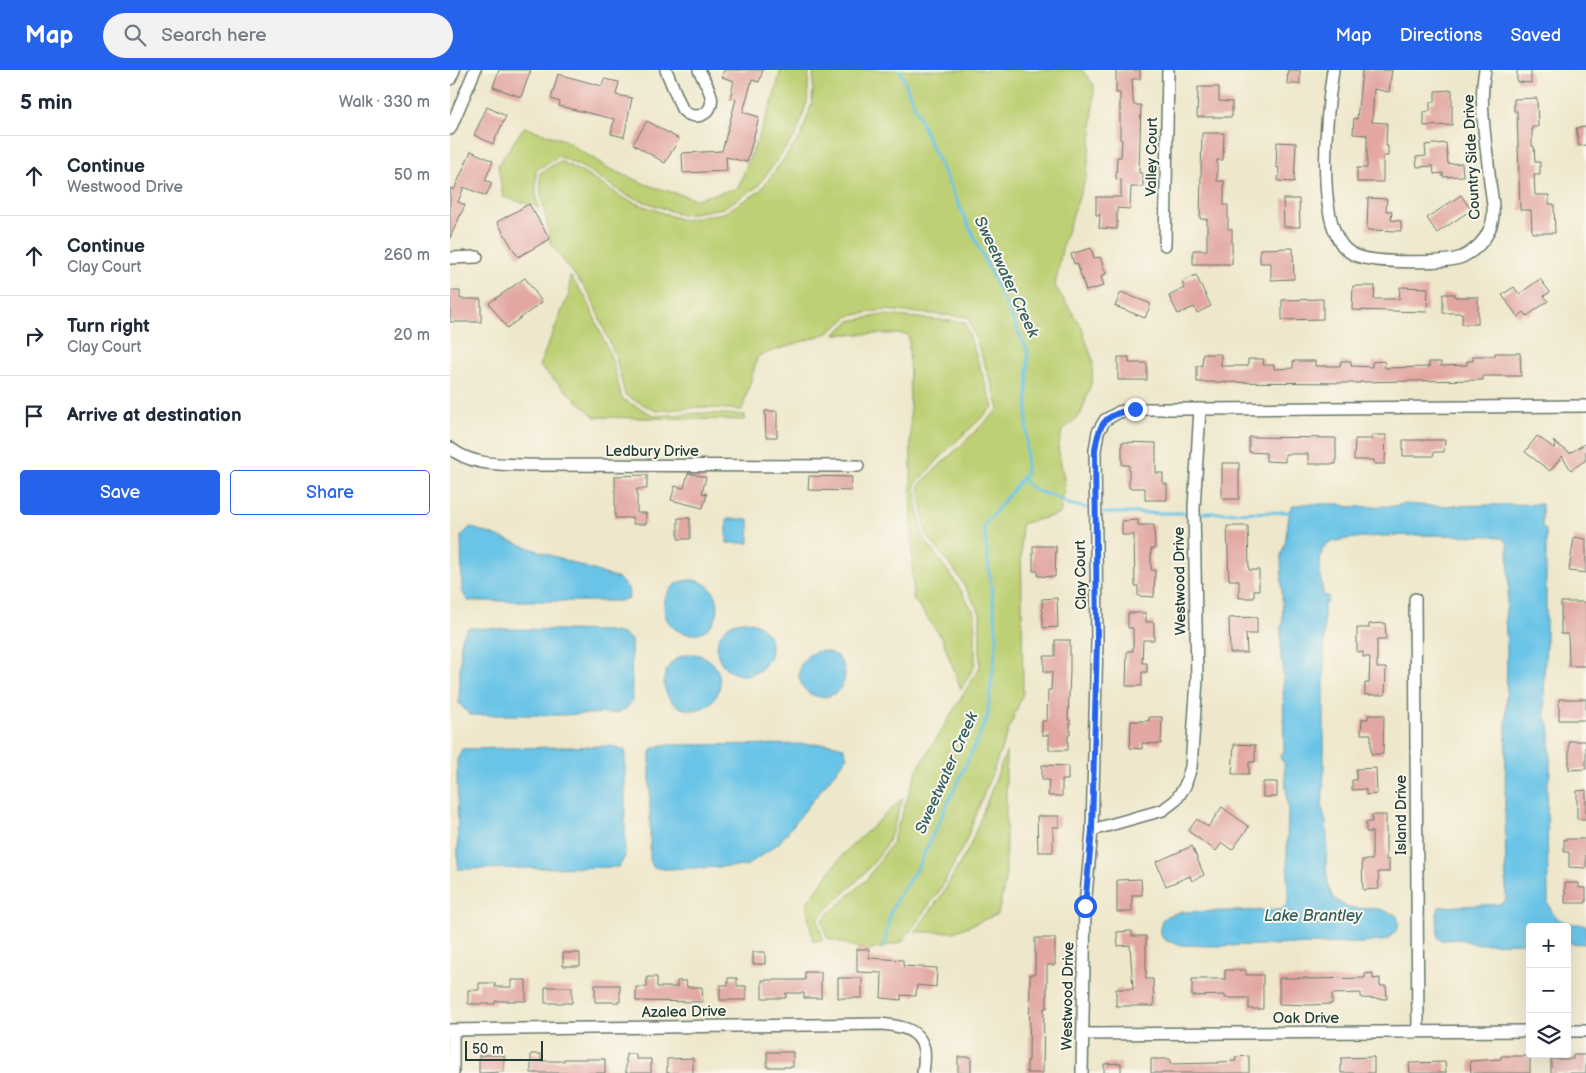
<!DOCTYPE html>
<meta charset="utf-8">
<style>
body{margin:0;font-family:"Balsamiq Sans",sans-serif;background:#f2f2f3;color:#1f2937}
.controls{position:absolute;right:15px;bottom:15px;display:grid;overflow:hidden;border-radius:5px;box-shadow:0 5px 20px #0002}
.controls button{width:45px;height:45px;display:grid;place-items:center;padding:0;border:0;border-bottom:1px solid #e0e1e3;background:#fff;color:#1f2937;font:25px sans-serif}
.scale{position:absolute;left:15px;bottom:12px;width:78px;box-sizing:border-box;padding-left:5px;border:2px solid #1f3d34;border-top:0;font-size:14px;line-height:18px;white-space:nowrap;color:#1f3d34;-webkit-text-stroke:4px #fbf7ec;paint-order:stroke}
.stop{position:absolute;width:15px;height:15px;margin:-11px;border:4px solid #2563eb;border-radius:50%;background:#fff}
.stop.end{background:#2563eb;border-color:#fff;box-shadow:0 1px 5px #0008}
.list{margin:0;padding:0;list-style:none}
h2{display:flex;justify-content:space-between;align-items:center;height:65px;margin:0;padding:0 20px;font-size:21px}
h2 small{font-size:16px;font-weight:400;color:#747a83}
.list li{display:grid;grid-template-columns:32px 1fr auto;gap:15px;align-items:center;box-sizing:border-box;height:80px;padding:0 20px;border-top:1px solid #e0e1e3}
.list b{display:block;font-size:19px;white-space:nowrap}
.list p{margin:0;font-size:16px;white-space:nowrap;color:#747a83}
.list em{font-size:16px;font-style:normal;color:#747a83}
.actions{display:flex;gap:10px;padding:15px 20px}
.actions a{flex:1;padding:11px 0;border:1px solid #2563eb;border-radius:5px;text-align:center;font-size:18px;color:#2563eb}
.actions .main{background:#2563eb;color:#fff}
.icon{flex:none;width:28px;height:28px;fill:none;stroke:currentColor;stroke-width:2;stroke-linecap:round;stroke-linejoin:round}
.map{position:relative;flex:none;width:1136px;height:1003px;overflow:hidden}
header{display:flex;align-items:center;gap:30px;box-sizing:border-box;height:70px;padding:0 25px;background:#2563eb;color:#fff}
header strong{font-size:24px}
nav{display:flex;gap:28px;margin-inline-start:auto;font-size:18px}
.search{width:350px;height:45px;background:#f2f2f3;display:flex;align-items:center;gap:12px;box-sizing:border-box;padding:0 18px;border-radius:28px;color:#747a83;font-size:19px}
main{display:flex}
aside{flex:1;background:#fff}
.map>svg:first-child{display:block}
.green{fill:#bdd074;stroke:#6e8654}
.water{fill:#6ac4e7;stroke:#44808e}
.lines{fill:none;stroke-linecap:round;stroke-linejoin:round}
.stream{stroke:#6ac4e7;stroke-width:3}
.building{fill:#e2a7a3}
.minor-casing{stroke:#677869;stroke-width:14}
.minor{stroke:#fff;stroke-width:11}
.route{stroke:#2563eb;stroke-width:6}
.labels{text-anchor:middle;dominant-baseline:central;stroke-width:4;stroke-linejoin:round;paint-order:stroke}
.street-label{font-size:15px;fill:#1f3d34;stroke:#fbf7ec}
.water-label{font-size:16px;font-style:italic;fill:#325f61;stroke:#fbf7ec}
</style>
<header>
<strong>Map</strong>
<div class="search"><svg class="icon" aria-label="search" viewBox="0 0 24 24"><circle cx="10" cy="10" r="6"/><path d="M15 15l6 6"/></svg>Search here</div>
<nav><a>Map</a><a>Directions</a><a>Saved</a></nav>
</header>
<main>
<aside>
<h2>5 min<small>Walk · 330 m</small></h2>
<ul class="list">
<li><svg class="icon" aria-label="ahead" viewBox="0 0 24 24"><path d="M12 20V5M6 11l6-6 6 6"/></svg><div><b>Continue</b><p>Westwood Drive</p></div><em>50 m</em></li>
<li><svg class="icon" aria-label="ahead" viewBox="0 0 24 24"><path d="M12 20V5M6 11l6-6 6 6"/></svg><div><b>Continue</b><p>Clay Court</p></div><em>260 m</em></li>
<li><svg class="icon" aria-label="right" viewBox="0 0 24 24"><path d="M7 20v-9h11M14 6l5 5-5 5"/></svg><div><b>Turn right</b><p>Clay Court</p></div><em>20 m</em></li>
<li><svg class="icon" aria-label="arrive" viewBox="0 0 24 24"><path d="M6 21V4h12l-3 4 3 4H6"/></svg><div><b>Arrive at destination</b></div></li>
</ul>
<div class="actions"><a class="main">Save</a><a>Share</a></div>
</aside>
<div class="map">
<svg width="1136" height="1003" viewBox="0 0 1136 1003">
<rect width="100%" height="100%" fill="#fbf7ec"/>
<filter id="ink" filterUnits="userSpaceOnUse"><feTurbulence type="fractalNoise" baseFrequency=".02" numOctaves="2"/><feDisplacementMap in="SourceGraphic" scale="10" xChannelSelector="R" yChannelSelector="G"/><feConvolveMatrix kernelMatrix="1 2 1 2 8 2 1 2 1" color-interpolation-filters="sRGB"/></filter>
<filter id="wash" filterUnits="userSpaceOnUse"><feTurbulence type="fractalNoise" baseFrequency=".0096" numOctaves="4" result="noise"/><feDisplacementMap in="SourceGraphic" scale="20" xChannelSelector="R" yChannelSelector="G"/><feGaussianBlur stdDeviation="1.12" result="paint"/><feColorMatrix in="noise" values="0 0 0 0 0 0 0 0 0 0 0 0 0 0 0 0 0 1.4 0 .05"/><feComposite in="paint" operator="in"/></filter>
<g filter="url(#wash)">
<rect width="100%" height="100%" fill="#eee7cb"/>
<!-- green -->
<path class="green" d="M331 0H359L357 32 347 63 307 117 273 138 232 145 176 125 136 99 109 86 86 100V123L89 139 86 136 53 127 48 95 74 57 114 70 158 98 200 116 246 129 288 118 323 30Z
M364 0H632L644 15 642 63 636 107 613 174 605 216 631 256 643 291 642 311 631 344 612 361 608 378 615 414 610 444 571 454 573 623 515 773 490 820 452 872 418 881 377 868 372 850 417 809 442 773 467 700 530 597V543L509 507 476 464 469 415 549 339 543 318 518 247 433 240 399 246 378 263 308 286 292 340 251 337 206 341 175 325 166 288 140 225 101 174 91 123 90 103 110 91 135 104 175 129 232 150 274 143 310 121 351 66 362 33Z
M120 206 136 228 162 290 172 329 205 346 251 343 295 345 294 350 145 347 89 296 119 224Z
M433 245 515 252 543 337 498 379 465 415 472 466 505 511 525 544V595L511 619 492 568 463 528 459 267 456 264H385L400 251Z
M556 682V807L548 844 504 862H465L493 823 520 776Z
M453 728C448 741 445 756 439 769 425 798 391 825 368 848V852L373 870 363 871 356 834 394 783Z"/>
<!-- water -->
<path class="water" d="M853 434H890L898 437 944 436 954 434 987 436 1092 434V457L1096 460V577L1094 602 1095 644 1100 659V703L1097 717 1098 832C1105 854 1116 853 1136 855V874L1117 873V857H1080V873L1025 874 1010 869 990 870 988 868 987 844 989 837 1051 834 1056 830 1055 738 1057 577 1055 548 1059 516 1058 474 1054 469 1043 466C1015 466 891 461 875 476 866 486 872 513 873 525L878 526V533H874V702L872 738 876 752 877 767 876 797 878 815 883 828 898 838 930 839 946 845C953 858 946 859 938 870L913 873 761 876 732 875 717 871 712 867 710 858 712 850 717 846 731 842 831 840 838 833 837 774 838 742 834 692 831 690 830 685 834 682 833 594 831 592V556H833L831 486 835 473 840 439 843 436Z
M277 449H299V473H277Z
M20 457 169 509 178 518 179 528 169 531H18L12 521 11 466Z
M214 537a27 27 0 1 1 54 0a27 27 0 1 1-54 0Z
M267 578a27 27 0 1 1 54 0a27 27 0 1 1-54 0Z
M18 558 158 561 173 564 181 570 182 631 176 639 167 643 107 645H20L9 633 11 568Z
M349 604a23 23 0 1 1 46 0a23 23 0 1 1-46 0Z
M214 612a28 28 0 1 1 56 0a28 28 0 1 1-56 0Z
M382 674 393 677 397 687 329 773 296 796 215 799 203 797 200 789V687L202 679 212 675Z
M161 676 175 680V786L169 797 8 799 7 690 12 679Z"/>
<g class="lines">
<!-- stream -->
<path class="stream" d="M573 407 577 415 589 422 604 426 618 434 637 438
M654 443H736
M753 443 840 442
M434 878 440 844 449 825 468 797 537 649 547 567 534 456 576 403 578 282 478 69 450 0"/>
</g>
<g id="blocks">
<!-- building -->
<path class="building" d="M49 0H81L71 27 43 17Z
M274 0H313L309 12 302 10 293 42 309 47 297 92 276 87 277 101 233 103 232 83 272 81 286 29 280 28 284 11 272 7Z
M666 0H690V9H682L683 30 684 35H691L689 103H693V117H681L680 139 667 138V159L649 158 650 145H646V127H671V110L666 109 667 87H671L672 70 670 69V23H666Z
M838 0H850V14H837Z
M912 0H942L939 22 924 19 922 52 937 53 936 76H938V86H933V112H907V98H917V65L903 64 904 48 907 49Z
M1067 0H1081V13L1067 12Z
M108 4 152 16 154 9 169 12 166 25 182 28 174 67 161 64 164 49 109 36 110 32 101 29Z
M748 17H769V31L782 32V47H747Z
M1002 20V55L974 56V42L980 41V32H985V21Z
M1087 28 1088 57H1082V76H1084L1085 92H1090V105H1084L1085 125H1099V134H1104L1105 163H1082L1081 140H1070L1067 41H1064V29Z
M37 37 56 46 43 74 24 65Z
M197 51 229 69 215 93 183 74Z
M1136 57V75L1129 76 1126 58Z
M752 63H774L773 90H767V111H774V135H778V159H782V194H743V180H757V149H750Z
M827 72 846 73 844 112 828 111 829 98 826 97Z
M996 73 998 94 1012 93 1013 106 993 107V103L984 104 983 96 967 97 966 87 976 86 975 75Z
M21 81 43 91 35 110 42 113 36 126 14 117 8 132 15 135 0 168V118L4 120Z
M1011 125 1021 140 987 163 977 148Z
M918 128 937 129 936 141H942L941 150 951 151V161L917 160Z
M833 129H849L850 157H834Z
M79 134 100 169 68 187 47 152Z
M641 178 644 188 650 187 656 204 651 206 654 216 636 221 627 193 624 194 621 184Z
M843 178 844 209 821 210V193H810V179Z
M746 205 761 236 747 243 744 237 728 244 719 226 735 218 732 212Z
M75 208 92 232 57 258 39 233Z
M1090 209 1100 222 1094 226 1098 231 1077 246 1074 242 1068 247 1052 225 1064 217 1069 224Z
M903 216H925L924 229H949L950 217 978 218 977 242 902 240Z
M0 221H10V229H31V252H0Z
M671 222 701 234 695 248 665 236Z
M993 224H1005V227H1028V254H1012V243H993Z
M873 229V249L832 250V230Z
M1045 283H1070L1071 306H1033V310L962 311 910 312V313L747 312V296H752L753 284H771V296H798V289H814L813 295H824V299L843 298V291H865V296H890L891 291H901V296L922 297V292L934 291 935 298 979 297V292H991V296L1017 295V291H1023V286H1045Z
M668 287H679V293H697V310H668Z
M315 341H327V367H316Z
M922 365H936L935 394H924V390H904L905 369H922Z
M1087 366 1104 378 1106 376 1103 371 1120 383 1136 373V390L1121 400 1112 386 1100 401 1075 382Z
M799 367 886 368V394H858V384H835V392L816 391V383L799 382Z
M953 370H995L994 382H984L983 386H953Z
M672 372 706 373V403H713V414H717V430H695V418H679V395H672Z
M772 393H789V429H772Z
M238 403 256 407 252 423 257 424 253 438 221 430 225 416 234 418Z
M197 405V419H187V443H196V454H183V448H165V406Z
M359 406 402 407 401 421 358 420Z
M228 448H240V469H228Z
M688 450V455H704L705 479H701V500H705L704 527 688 526V516H685L684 465H672V451Z
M777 456H798L799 500H809V520H804V528H789V510H779Z
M1124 467 1136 469V503L1119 501Z
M583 476H606L605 507 588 506V501H583Z
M607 528 608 557 593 558 592 529Z
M1111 532H1136V596H1119L1118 564H1111Z
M678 543H696V552H704V570H693L692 593H697V602H692V616H676L677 581H683V558H678Z
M807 547V564H796L797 583H780L779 548Z
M935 553 936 570H927V598H936L935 625H915V613H919L920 587H913V582H907V558H919V554Z
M605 570H620V601L618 650H620V665H618V680H599V665H592V651H597L598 620H601L602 602H594V586H605Z
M1109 629H1136V650H1109Z
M918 645H934L933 684H921V664H911L912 649H918Z
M699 647H712L711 674 692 673V679L680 678 681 651H699Z
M1119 671H1136V699L1119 700Z
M784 674 805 675V692H799V704H782Z
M592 695 618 696V710H612V726H598L599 710H592Z
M926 698 927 724 916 725V719L902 720V710H906V699Z
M813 712H827V727H813Z
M1136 720V749H1127V721Z
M772 737 799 757 782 780 772 773 766 781 738 761 747 749 758 757Z
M922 745H936V790H939V802H928L929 819 913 820 912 790H922V762H916V752H922Z
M587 746H609V757H603V782H588Z
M1114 769H1136V798L1119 797V782H1114Z
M742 776 754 805 742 811 740 806 716 816 706 792Z
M691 809 692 825H682V842H667V810Z
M1115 813H1129V818H1136V833H1115Z
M682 861V866H696V909H703L704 936H666V919H683L680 875 668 876 667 862Z
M585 868H605V895H597V938H594L593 1003H577V991H579L580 904H585Z
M407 879H419V888L453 890V896L487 898 486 917 467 915 466 926 451 925V930L431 928 432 903 407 902Z
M303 882H315V894H303Z
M113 883H130V896H113Z
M775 900H796V905H813V939H799V928H775V925L742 926V909H775Z
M355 902H371V928H354V923H336V928H312V910H355Z
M923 903V909L930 908V916H936L937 929 911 928V923L882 924V934L859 935 829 934V908H858V909L915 908V904Z
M197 907H207V917H227V911H236L237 917H252L253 932 186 931V917H197Z
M278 908H287V916H296V930H270V915H278Z
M388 908H412V928H388Z
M61 910H76V931H45V934H18V920H29V913H45V917H61Z
M145 915H170V932H145Z
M95 917H122V933H95Z
M317 982H343V997H317Z
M81 984H91V991H114V989H155V1003H81Z
M176 984H186V989H201V1003H176Z
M29 985H54V1002L29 1003Z
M1123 985H1136V1003H1101V989H1123Z
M799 986V1003H701V989H720V994L768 993V992L786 991 785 987Z
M1051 986H1080V1003H1021L1020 991 1051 989Z
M508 987H521V1003H508Z
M924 987V1003H891V988Z
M243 988V1003H217V989Z
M995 992 996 1003H960L959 993Z
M671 993V1003H654V994Z"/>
</g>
</g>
<g filter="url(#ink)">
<use href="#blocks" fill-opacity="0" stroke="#677869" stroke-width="1"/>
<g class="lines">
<defs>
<path id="minor" d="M216 0 232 39C244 53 265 44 261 26 259 18 253 8 249 0
M883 0C877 41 866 141 892 175 895 179 902 184 907 186 925 193 994 194 1012 187 1024 181 1035 171 1040 158 1046 145 1042 127 1040 113 1037 76 1028 36 1035 0
M0 9 4 0
M0 59 25 0
M715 175 718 0
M0 188 27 187
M0 378C22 396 50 394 77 395L408 396
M965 529 968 962
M642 760 713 740 726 730 735 716 741 697 747 610 744 438 750 339
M0 960 432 954C449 956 469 958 474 979 475 986 474 996 473 1003
M1117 961H1136
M633 964 1080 961
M3 1003V960
M632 1003 635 836 642 760 647 571 645 380 648 362 655 350 669 342 685 339H750L1136 336"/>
</defs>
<!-- minor casing -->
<use href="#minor" class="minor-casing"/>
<!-- minor -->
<use href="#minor" class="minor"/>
</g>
</g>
<g class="lines" filter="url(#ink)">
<!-- route -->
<path class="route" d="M635 836 642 760 647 571 645 380C649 351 656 344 685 339"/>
</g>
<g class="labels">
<!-- street labels -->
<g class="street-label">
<text transform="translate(702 87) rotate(-89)">Valley Court</text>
<text transform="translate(1022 87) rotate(-93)">Country Side Drive</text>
<text x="202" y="381">Ledbury Drive</text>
<text transform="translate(631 505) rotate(-91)">Clay Court</text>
<text transform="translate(730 511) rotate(-91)">Westwood Drive</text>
<text transform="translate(951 745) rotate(-90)">Island Drive</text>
<text transform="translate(618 926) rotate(-89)">Westwood Drive</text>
<text transform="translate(234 942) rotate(-1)">Azalea Drive</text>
<text x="856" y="948">Oak Drive</text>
</g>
<!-- water labels -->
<g class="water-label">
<text transform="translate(556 207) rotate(65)">Sweetwater Creek</text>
<text transform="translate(497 703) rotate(-66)">Sweetwater Creek</text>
<text x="863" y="846">Lake Brantley</text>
</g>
</g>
</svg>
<div class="controls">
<button>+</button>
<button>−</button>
<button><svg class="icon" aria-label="layers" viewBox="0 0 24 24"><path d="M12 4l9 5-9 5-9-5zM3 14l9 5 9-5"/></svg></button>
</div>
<div class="scale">50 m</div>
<div class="stop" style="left:635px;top:836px"></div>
<div class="stop end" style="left:685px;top:339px"></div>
</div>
</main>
